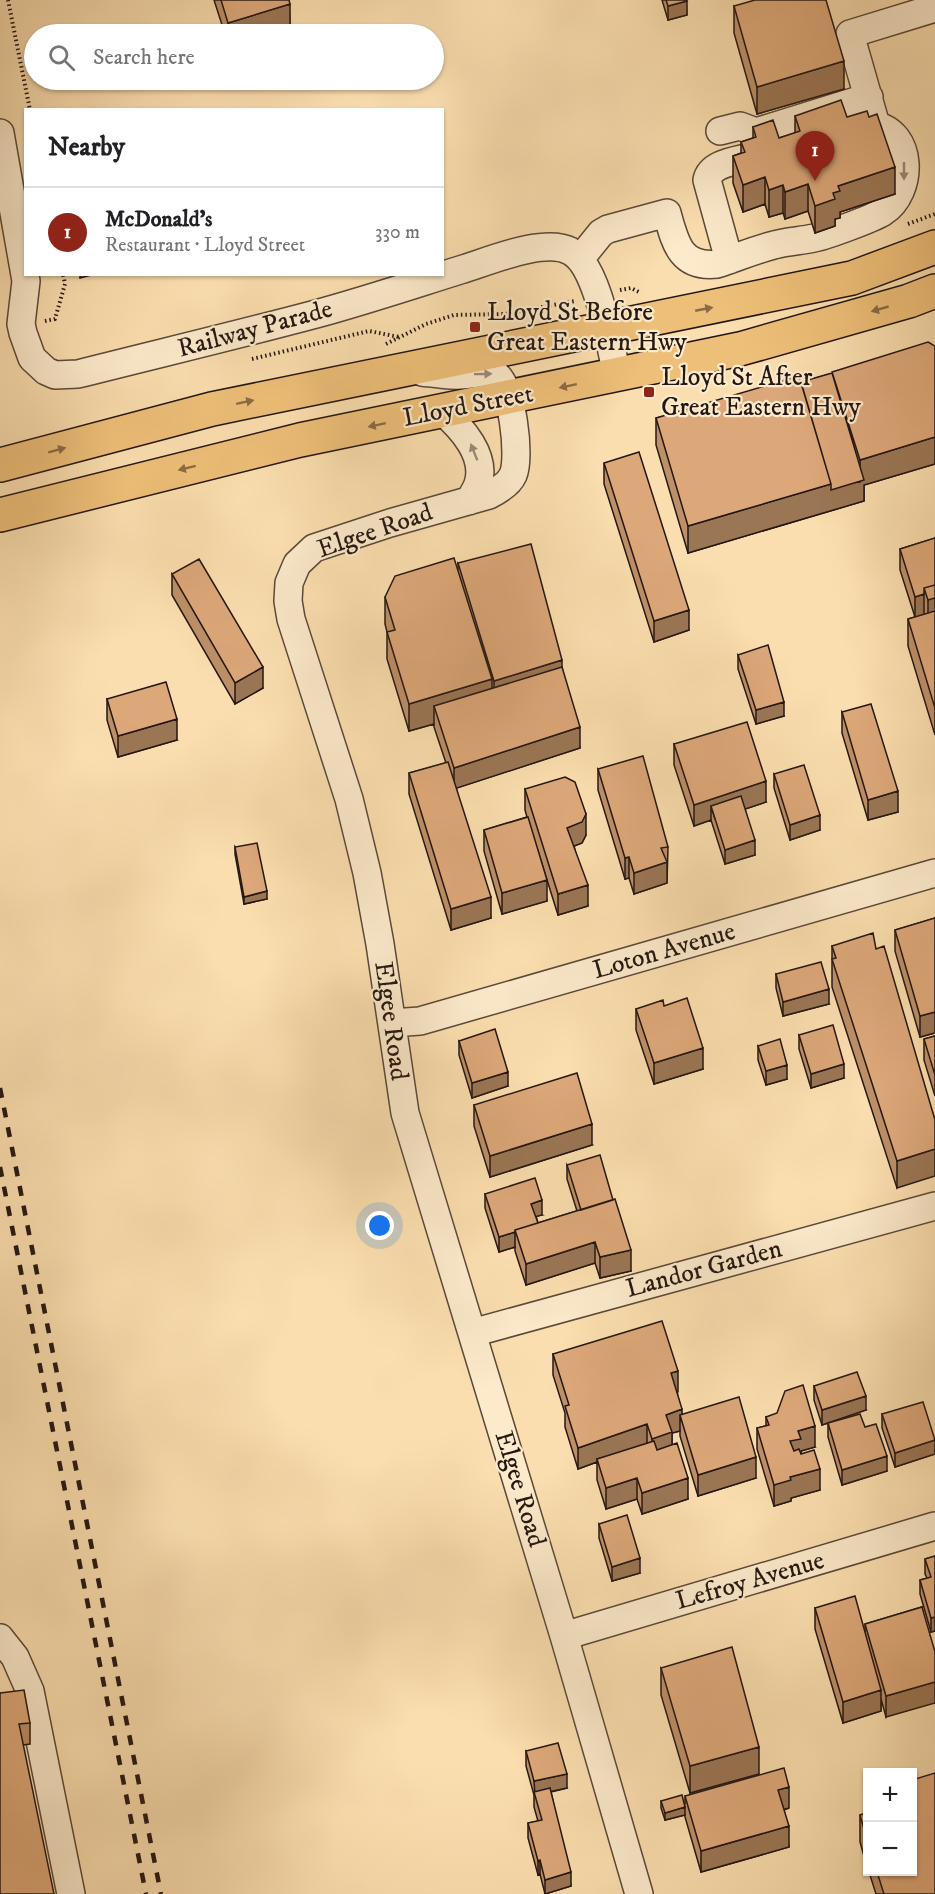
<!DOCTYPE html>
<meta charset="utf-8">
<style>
body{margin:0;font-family:"IM FELL DW Pica",serif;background:#f2f2f2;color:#202124}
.controls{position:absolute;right:18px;bottom:18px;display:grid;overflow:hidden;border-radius:0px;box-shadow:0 2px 4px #0004}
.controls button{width:54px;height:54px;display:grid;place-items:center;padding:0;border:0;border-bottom:2px solid #e0e0e0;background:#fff;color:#202124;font:30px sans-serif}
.you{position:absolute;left:380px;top:1226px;width:21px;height:21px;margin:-15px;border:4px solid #fff;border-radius:50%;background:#1a73e8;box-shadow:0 0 0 9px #1a73e833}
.badge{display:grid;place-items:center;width:39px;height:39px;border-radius:50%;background:#8f2418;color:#fff;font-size:20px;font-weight:700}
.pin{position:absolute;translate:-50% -50px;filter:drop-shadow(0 2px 3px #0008)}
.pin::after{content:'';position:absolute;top:32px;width:21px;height:18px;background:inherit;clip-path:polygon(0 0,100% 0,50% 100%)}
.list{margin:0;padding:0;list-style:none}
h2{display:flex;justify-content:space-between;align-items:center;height:78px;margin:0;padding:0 24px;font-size:26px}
h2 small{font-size:20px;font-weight:400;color:#757577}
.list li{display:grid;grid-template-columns:39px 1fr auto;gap:18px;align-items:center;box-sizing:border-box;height:90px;padding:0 24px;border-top:2px solid #e0e0e0}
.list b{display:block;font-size:22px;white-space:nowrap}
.list p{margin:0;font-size:20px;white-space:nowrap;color:#757577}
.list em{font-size:20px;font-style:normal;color:#757577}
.icon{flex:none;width:33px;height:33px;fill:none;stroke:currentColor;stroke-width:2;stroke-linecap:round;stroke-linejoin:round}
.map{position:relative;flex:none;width:935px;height:1894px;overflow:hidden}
.search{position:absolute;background:#fff;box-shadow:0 2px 4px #0004;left:24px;top:24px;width:420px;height:66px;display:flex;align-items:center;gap:15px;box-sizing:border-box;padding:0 21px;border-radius:33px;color:#757577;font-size:22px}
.panel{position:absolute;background:#fff;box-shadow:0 2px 4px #0004;left:24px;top:108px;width:420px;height:168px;border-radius:0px}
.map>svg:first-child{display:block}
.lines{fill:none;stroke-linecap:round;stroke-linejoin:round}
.minor-casing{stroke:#5a4939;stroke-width:30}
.major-casing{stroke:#241712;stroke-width:36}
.path{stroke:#241712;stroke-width:4;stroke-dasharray:1.5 3;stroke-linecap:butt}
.minor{stroke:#fceacb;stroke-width:27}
.major{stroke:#eebf78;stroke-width:33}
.rail{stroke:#241712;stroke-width:4.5;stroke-dasharray:10 10;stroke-linecap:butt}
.wall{fill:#be9068;stroke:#241712;stroke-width:1.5}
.shaded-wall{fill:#9b7655;stroke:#241712;stroke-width:1.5}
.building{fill:#dda879;stroke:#241712;stroke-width:1.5}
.oneway{fill:#9b8b78}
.oneway2{fill:#896b45}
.poi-dot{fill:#8f2418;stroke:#fceacb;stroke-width:2}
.labels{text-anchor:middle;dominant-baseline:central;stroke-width:4.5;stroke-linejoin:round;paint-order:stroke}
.poi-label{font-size:26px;fill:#241712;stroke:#fceacb;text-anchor:start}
.street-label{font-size:26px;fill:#241712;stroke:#fceacb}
</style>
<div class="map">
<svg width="935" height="1894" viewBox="0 0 935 1894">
<rect width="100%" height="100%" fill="#fbdeaf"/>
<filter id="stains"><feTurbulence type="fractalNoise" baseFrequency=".00333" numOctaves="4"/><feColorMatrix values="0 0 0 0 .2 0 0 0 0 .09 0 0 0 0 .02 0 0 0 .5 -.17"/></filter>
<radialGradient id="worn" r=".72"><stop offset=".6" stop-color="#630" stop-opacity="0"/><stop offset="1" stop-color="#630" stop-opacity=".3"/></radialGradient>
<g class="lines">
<defs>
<path id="minor" d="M876 125 850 34 935 8
M720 131 740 126 756 132 869 97
M0 133 26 281 21 324 23 333 32 358 46 371 55 375 78 374C157 354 237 335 316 314 364 301 412 285 460 270 487 262 544 237 570 251 598 265 610 345 617 375
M580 259 601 233 608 229 667 213C675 242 680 268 717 264 736 258 754 250 774 245 787 241 801 241 814 238 828 235 871 219 883 212 914 192 914 131 873 125 865 123 855 128 847 131
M729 260 707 180C711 162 738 161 754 156
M422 372C439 374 455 377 472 374 480 373 488 370 495 374 512 384 521 457 513 475 509 484 497 491 489 495L390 523 314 548 297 564 289 583 288 601 291 619 349 799 367 873 380 944 405 1113 564 1636 639 1894
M442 411C462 428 487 456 478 484 476 490 472 496 469 501
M392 1023 420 1021 935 873
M472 1333 935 1206
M564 1636 935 1526
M0 1638 15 1657 30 1691 71 1894"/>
<path id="major" d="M0 465 212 409 852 278 935 247
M0 515 300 440 740 349 909 301 935 291"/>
</defs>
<!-- minor casing -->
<use href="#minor" class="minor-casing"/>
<!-- major casing -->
<use href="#major" class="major-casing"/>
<!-- path -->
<path class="path" d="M8 0 30 110
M908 224 935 214
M620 290 631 288 641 293
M45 321 55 319 65 284 63 274
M386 344 426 324 454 315 505 314 575 301
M252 359 369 331 399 337"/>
<!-- minor -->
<use href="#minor" class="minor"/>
<!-- major -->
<use href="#major" class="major"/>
<!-- rail -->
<path class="rail" d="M0 1088 161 1894
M0 1167 146 1894"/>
</g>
<!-- wall -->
<path class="wall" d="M214 0H289L290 25 259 34H225Z
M662 0H686L687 15 668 20Z
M734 6 844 89 757 114 734 33Z
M795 116 847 117 895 194 840 212V218L835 219V226L815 233 808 211 785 219 783 213 769 217 765 204 743 212 733 183V156L741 153V142L753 138V127L779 138 795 133Z
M935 346V464L864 485V501L688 553 656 445V418L801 382Z
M604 463 689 630 654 642 604 484Z
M935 538V735L908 646V619L915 617 900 570V549Z
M458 563 562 667 580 748 456 788 491 918 451 930 409 794V773L446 763 434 727V724L409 731 387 659V632L385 624V597L458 569Z
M172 574 263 688 235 704 172 595Z
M738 655 784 716 756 724 738 669Z
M107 699 177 740 118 757 107 720Z
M842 712 898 812 868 820 842 733Z
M674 744 766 802 745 809 755 855 725 864 711 820 694 826 674 765Z
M598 769 668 847 667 883 634 894 629 878 625 879 598 790Z
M774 774 820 830 790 840 774 788Z
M525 789 586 835 582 843 574 846 588 906 558 915 537 848 547 901 502 914 484 851V830L527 817 525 810Z
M235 847 267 899 244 904 235 854Z
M935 918V1033L920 1037 895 951V930Z
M832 946 876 949 935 1120 897 1188 832 987Z
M776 974 829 1004 783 1016 776 988Z
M664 1006 703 1069 654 1084 636 1030V1009Z
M799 1035 844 1078 811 1088 799 1049Z
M935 1036V1096L924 1060V1039Z
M459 1041 508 1086 472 1098 459 1055Z
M758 1046 787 1079 766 1085 758 1060Z
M474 1105 592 1145 490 1177 474 1126Z
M567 1165 631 1271 600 1278 595 1263 526 1285 515 1251V1247L499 1252 485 1208V1194L542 1215 536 1216 538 1223 577 1211 567 1179Z
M553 1354 678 1392H677L682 1414 756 1478 698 1496 680 1436V1431L672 1433V1445L688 1499 642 1514 637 1499 606 1509 597 1480V1462L578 1469 565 1427V1413L553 1375Z
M814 1386 866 1410 822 1425 814 1400Z
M882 1414 935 1440V1454L895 1467 882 1428Z
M766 1417 815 1447 801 1451V1454L820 1490 791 1498V1501L774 1506 757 1449V1428L766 1426Z
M828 1423 865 1427 887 1471 842 1485 828 1437Z
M599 1524 640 1573 612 1581 599 1538Z
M935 1556V1631L931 1632 920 1594V1580L927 1578 925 1574V1559Z
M922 1607 886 1717 881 1699V1711L843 1723 815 1629V1608L865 1632V1624Z
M661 1668 759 1774 690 1793 661 1695Z
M0 1693 30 1723V1744L23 1745Z
M526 1751 567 1788 551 1792 571 1886 545 1894 540 1874 538 1875 528 1838V1823L538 1821 534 1807V1795L526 1766Z
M685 1796 789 1808 784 1810 789 1847 701 1872 685 1817V1815L665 1820 661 1808V1801L685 1804Z
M867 1813V1867L860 1842V1815Z
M869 1872H912L935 1894H876Z"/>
<!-- shaded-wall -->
<path class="shaded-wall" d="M687 1V15L668 20V6Z
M290 4V25L259 34H228V23Z
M844 61V89L757 114V87Z
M895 167V194L840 212V218L835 219V226L815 233V206L833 193 838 186Z
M765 177V204L743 212V185Z
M808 184V211L785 219V192Z
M783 185V213L769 217V190Z
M80 274H95L80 278Z
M935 437V464L864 485V501L688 553V526L831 484 860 482V460Z
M935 591V625L928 627V600Z
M924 594V615L915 618V597Z
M689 610V630L654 642V621Z
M562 660V688L494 708V681Z
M263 667V688L235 704V683Z
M492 679V706H434V724L409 731V704Z
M784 702V716L756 724V710Z
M177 719V740L118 757V736Z
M580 727V748L454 789V768Z
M766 781V802L715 819 711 806V820L694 826V805Z
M898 791V812L868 820V800Z
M586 814V835L582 843 567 849V828Z
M820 815V830L790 840V825Z
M755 840V855L725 864V850Z
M629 857V878L625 879V858Z
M667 862V883L634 894V873Z
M547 880V901L502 914V893Z
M588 885V906L558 915V894Z
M267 891V899L244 904V897Z
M491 897V918L451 930V909Z
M829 989V1004L783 1016V1002Z
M935 1012V1033L920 1037V1016Z
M703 1048V1069L654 1084V1063Z
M844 1064V1078L811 1088V1074Z
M787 1065V1079L766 1085V1071Z
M508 1072V1086L472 1098V1083Z
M592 1124V1145L490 1177V1156Z
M935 1149V1176L897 1188V1161Z
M542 1200V1215L531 1218V1204Z
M515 1232V1247L499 1252V1237Z
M595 1242V1263L526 1285V1264Z
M631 1250V1271L600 1278V1257Z
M678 1371V1392L671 1394V1373Z
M866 1396V1410L822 1425V1410Z
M682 1409V1422L680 1415V1431L672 1433V1453L652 1460V1439L666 1415Z
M647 1424V1445L597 1459V1462L578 1469V1448Z
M815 1426V1447L801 1451V1460L790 1462V1441L798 1431Z
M935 1440V1454L895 1467V1453Z
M887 1456V1471L842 1485V1470Z
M756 1457V1478L698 1496V1475Z
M820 1469V1490L791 1498V1501L774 1506V1485L790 1477Z
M637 1478V1499L606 1509V1488Z
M688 1478V1499L642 1514V1493Z
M640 1558V1573L612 1581V1567Z
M935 1617V1631L931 1632V1618Z
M935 1682V1703L886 1717V1696Z
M881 1690V1711L843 1723V1702Z
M759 1747V1774L690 1793V1766Z
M567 1774V1788L535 1795 534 1781Z
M789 1787V1808L778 1811V1790Z
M685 1807V1815L665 1820V1813Z
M789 1826V1847L701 1872V1851Z
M540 1860V1874L538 1875V1861Z
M571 1872V1886L545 1894V1880Z"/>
<!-- building -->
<path class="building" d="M221 0H289L290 4 228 23Z
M666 0H686L687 1 668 6Z
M755 0H826L844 61 757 87 734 6Z
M841 100 847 117 867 111 869 117 877 114 895 167 838 186 840 191 833 193 835 199 815 206 808 184 785 192 783 185 769 190 765 177 743 185 733 156 745 152 741 142 756 137 753 127 773 120 779 138 800 131 795 116Z
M928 342 935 346V437L860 460 832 372Z
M832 373 864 480 831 490V484L801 382Z
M799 376 831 484 688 526 656 418Z
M639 452 689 610 654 621 604 463Z
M935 538V585L924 588V594L915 597 900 549Z
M531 544 562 660 494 681 458 563Z
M454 558 492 679 409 704 387 632 395 630 385 597 395 576Z
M199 559 263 667 235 683 172 574Z
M935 585V598L928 600 924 588Z
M935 611V708L908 619Z
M768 645 784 702 756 710 738 655Z
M562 667 580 727 454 768 434 706Z
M166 682 177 719 118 736 107 699Z
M871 704 898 791 868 800 842 712Z
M747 722 766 781 694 805 674 744Z
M643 756 668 847 661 848 667 862 634 873 629 857 625 858 598 769Z
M448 762 491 897 451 909 409 773Z
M804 765 820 815 790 825 774 774Z
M565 777 575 782 586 814 582 822 567 828 588 885 558 894 525 789Z
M741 796 755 840 725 850 711 806Z
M528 817 547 880 502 893 484 830Z
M257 843 267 891 244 897 235 847Z
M935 918V1012L920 1016 895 930Z
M873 933 876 949 884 946 935 1120V1149L897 1161 832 959 836 958 832 946Z
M821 962 829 989 783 1002 776 974Z
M687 998 703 1048 654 1063 636 1009 663 1000 664 1006Z
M833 1025 844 1064 811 1074 799 1035Z
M495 1029 508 1072 472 1083 459 1041Z
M935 1036V1075L924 1039Z
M780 1039 787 1065 766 1071 758 1046Z
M577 1073 592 1124 490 1156 474 1105Z
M600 1155 613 1200 581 1210 567 1165Z
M535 1178 542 1200 531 1204 538 1223 515 1230V1232L499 1237 485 1194Z
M615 1199 631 1250 600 1257 595 1242 526 1264 515 1230Z
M662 1321 678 1371 671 1373 682 1409 666 1415 672 1432 652 1439 647 1424 578 1448 565 1406 569 1405 553 1354Z
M857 1372 866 1396 822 1410 814 1386Z
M803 1385 815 1426 798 1431 801 1439 790 1441 794 1451 799 1449 801 1454 814 1450 820 1469 790 1477 791 1480 774 1485 757 1428 769 1425 766 1417 777 1413 785 1391Z
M739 1397 756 1457 698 1475 680 1415Z
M923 1402 935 1440 895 1453 882 1414Z
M860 1414 865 1427 876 1424 887 1456 842 1470 828 1423Z
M654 1441 657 1450 677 1443 688 1478 642 1493 637 1478 606 1488 597 1459Z
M627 1515 640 1558 612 1567 599 1524Z
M935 1556V1617L931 1618 920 1580 931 1577 925 1559Z
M855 1596 881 1690 843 1702 815 1608Z
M922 1607 935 1652V1682L886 1696 865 1624Z
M732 1647 759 1747 690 1766 661 1668Z
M24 1690 30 1723 19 1724 54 1894H0V1693Z
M558 1743 567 1774 534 1781 526 1751Z
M784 1768 789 1787 778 1790 789 1826 701 1851 685 1796Z
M935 1773V1894H884L877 1872H912V1780Z
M550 1788 571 1872 545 1880 540 1860 538 1861 528 1823 542 1820 534 1792Z
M682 1795 685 1807 665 1813 661 1801Z
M867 1813V1840L860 1815Z"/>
<!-- one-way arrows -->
<defs><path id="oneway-solid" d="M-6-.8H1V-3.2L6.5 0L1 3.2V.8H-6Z" transform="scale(1.5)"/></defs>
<g class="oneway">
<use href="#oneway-solid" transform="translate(904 171) rotate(90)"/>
<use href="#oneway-solid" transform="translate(483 374) rotate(-1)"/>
<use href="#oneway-solid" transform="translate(474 452) rotate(-112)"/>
</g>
<g class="oneway2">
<use href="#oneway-solid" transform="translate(704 309) rotate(-11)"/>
<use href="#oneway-solid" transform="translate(880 309) rotate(164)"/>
<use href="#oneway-solid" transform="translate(568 386) rotate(168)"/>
<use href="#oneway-solid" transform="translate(245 402) rotate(-12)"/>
<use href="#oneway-solid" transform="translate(377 425) rotate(168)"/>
<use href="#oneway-solid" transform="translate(57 450) rotate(-15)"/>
<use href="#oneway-solid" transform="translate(187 468) rotate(166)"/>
</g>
<!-- markers -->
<g class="poi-dot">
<rect x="469" y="321" width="12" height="12" rx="3"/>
<rect x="643" y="386" width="12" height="12" rx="3"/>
</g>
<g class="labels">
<!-- poi labels -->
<g class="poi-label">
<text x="487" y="312">Lloyd St Before<tspan x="487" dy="30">Great Eastern Hwy</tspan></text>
<text x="661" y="377">Lloyd St After<tspan x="661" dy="30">Great Eastern Hwy</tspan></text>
</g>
<!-- street labels -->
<g class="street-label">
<text transform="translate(255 329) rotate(-15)">Railway Parade</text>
<text transform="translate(468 406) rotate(-11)">Lloyd Street</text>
<text transform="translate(375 531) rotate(-19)">Elgee Road</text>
<text transform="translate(664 951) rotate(-16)">Loton Avenue</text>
<text transform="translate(391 1021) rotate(82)">Elgee Road</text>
<text transform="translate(704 1269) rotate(-15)">Landor Garden</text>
<text transform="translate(520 1489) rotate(73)">Elgee Road</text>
<text transform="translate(750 1581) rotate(-16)">Lefroy Avenue</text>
</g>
</g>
<rect width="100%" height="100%" filter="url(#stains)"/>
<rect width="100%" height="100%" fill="url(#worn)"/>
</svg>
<div class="controls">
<button>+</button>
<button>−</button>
</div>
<div class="you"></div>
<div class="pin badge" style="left:815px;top:181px">1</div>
<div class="search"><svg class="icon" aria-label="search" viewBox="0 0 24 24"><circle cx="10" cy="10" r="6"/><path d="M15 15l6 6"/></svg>Search here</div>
<section class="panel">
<h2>Nearby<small></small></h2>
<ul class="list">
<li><span class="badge">1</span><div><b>McDonald's</b><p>Restaurant · Lloyd Street</p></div><em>330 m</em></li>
</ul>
</section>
</div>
